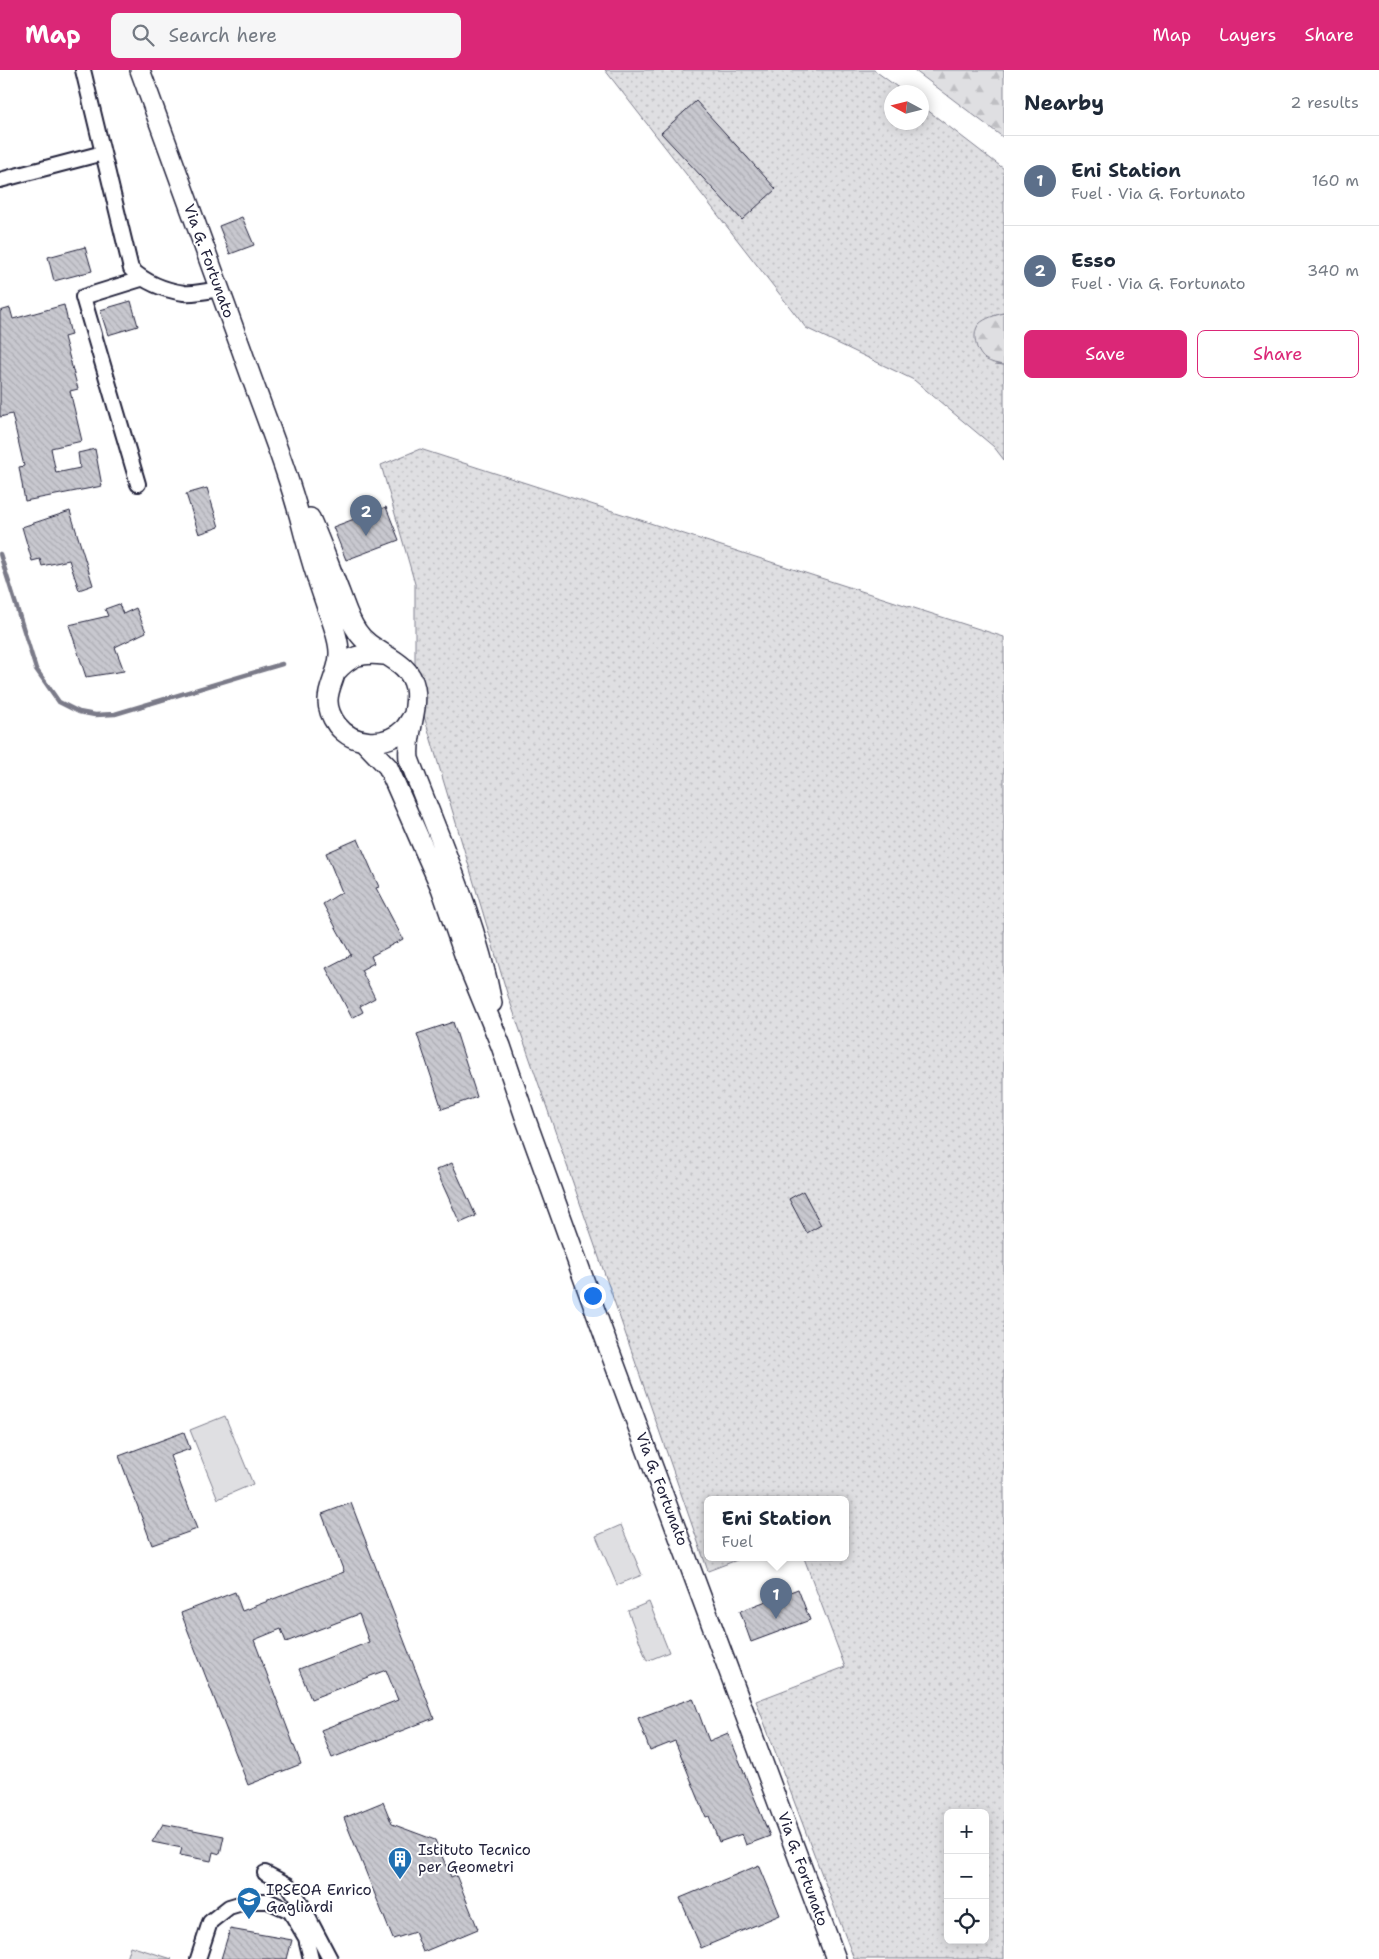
<!DOCTYPE html>
<meta charset="utf-8">
<style>
body{margin:0;font-family:"Shantell Sans",sans-serif;background:#f6f6f7;color:#1f2937}
.controls{position:absolute;right:15px;bottom:15px;display:grid;overflow:hidden;border-radius:8px;box-shadow:0 2px 12px #0003}
.controls button{width:45px;height:45px;display:grid;place-items:center;padding:0;border:0;border-bottom:1px solid #e0e1e3;background:#fff;color:#1f2937;font:25px sans-serif}
.compass{position:absolute;left:884px;top:15px;width:45px;height:45px;border-radius:50%;background:#fff;box-shadow:0 2px 12px #0003;rotate:277deg}
.you{position:absolute;left:592px;top:1225px;width:18px;height:18px;margin:-12px;border:4px solid #fff;border-radius:50%;background:#1a73e8;box-shadow:0 0 0 8px #1a73e833}
.badge{display:grid;place-items:center;width:32px;height:32px;border-radius:50%;background:#db2777;color:#fff;font-size:16px;font-weight:700}
.pin{position:absolute;translate:-50% -41px;filter:drop-shadow(0 1px 2px #0008)}
.pin::after{content:'';position:absolute;top:26px;width:18px;height:15px;background:inherit;clip-path:polygon(0 0,100% 0,50% 100%)}
.popup{position:absolute;left:704px;top:1426px;width:145px;height:65px;box-sizing:border-box;display:grid;place-content:center;border-radius:8px;background:#fff;filter:drop-shadow(0 1px 4px #0005);font-size:16px;white-space:nowrap;color:#747a83}
.popup b{font-size:19px;color:#1f2937}
.popup::after{content:'';position:absolute;left:50%;top:100%;margin-left:-10px;border:10px solid transparent;border-top-color:#fff}
.list{margin:0;padding:0;list-style:none}
h2{display:flex;justify-content:space-between;align-items:center;height:65px;margin:0;padding:0 20px;font-size:21px}
h2 small{font-size:16px;font-weight:400;color:#747a83}
.list li{display:grid;grid-template-columns:32px 1fr auto;gap:15px;align-items:center;box-sizing:border-box;height:90px;padding:0 20px;border-top:1px solid #e0e1e3}
.list b{display:block;font-size:19px;white-space:nowrap}
.list p{margin:0;font-size:16px;white-space:nowrap;color:#747a83}
.list em{font-size:16px;font-style:normal;color:#747a83}
.actions{display:flex;gap:10px;padding:15px 20px}
.actions a{flex:1;padding:11px 0;border:1px solid #db2777;border-radius:8px;text-align:center;font-size:18px;color:#db2777}
.actions .main{background:#db2777;color:#fff}
.icon{flex:none;width:28px;height:28px;fill:none;stroke:currentColor;stroke-width:2;stroke-linecap:round;stroke-linejoin:round}
.map{position:relative;flex:none;width:1004px;height:1889px;overflow:hidden}
header{display:flex;align-items:center;gap:30px;box-sizing:border-box;height:70px;padding:0 25px;background:#db2777;color:#fff}
header strong{font-size:24px}
nav{display:flex;gap:28px;margin-inline-start:auto;font-size:18px}
.search{width:350px;height:45px;background:#f6f6f7;display:flex;align-items:center;gap:12px;box-sizing:border-box;padding:0 18px;border-radius:8px;color:#747a83;font-size:19px}
main{display:flex}
aside{flex:1;background:#fff}
.map>svg:first-child{display:block}
.grass{fill:url(#grass-dots);stroke:#80808e;fill-rule:evenodd}
.forest{fill:url(#forest-firs);stroke:#80808e}
.pitch{fill:#dfdfe2;stroke:#80808e}
.lines{fill:none;stroke-linecap:round;stroke-linejoin:round}
.stream{stroke:#7a7a88;stroke-width:4.5}
.building{fill:url(#building-back-hatch);stroke:#22223b}
.minor-casing{stroke:#22223b;stroke-width:18}
.secondary-casing{stroke:#22223b;stroke-width:22}
.minor{stroke:#fff;stroke-width:14}
.secondary{stroke:#fff;stroke-width:19}
.labels{text-anchor:middle;dominant-baseline:central;stroke-width:4;stroke-linejoin:round;paint-order:stroke}
.street-label{font-size:15px;fill:#22223b;stroke:#fff}
.poi-label{font-size:15px;fill:#22223b;stroke:#fff;text-anchor:start}
</style>
<header>
<strong>Map</strong>
<div class="search"><svg class="icon" aria-label="search" viewBox="0 0 24 24"><circle cx="10" cy="10" r="6"/><path d="M15 15l6 6"/></svg>Search here</div>
<nav><a>Map</a><a>Layers</a><a>Share</a></nav>
</header>
<main>
<div class="map">
<svg width="1004" height="1889" viewBox="0 0 1004 1889">
<defs>
<pattern id="grass-dots" width="8" height="8" patternUnits="userSpaceOnUse" patternTransform="scale(1.25)"><rect width="8" height="8" fill="#dfdfe2"/><path d="M2 2h.1M6 6h.1" fill="none" stroke="#bfbfc3" stroke-width="1.8" stroke-linecap="round"/></pattern>
<pattern id="forest-firs" width="22" height="20" patternUnits="userSpaceOnUse" patternTransform="scale(1.25)"><rect width="22" height="20" fill="#dfdfe2"/><path d="M5 1l3.5 6h-7zM16 11l3.5 6h-7z" fill="#bfbfc3"/></pattern>
<pattern id="building-back-hatch" width="6" height="6" patternUnits="userSpaceOnUse" patternTransform="scale(1.25)"><rect width="6" height="6" fill="#c8c8cf"/><path d="M-1 5l2 2M0 0l6 6M5-1l2 2" fill="none" stroke="#acacb3"/></pattern>
</defs>
<rect width="100%" height="100%" fill="#fff"/>
<filter id="ink" filterUnits="userSpaceOnUse"><feTurbulence type="fractalNoise" baseFrequency=".02" numOctaves="2"/><feDisplacementMap in="SourceGraphic" scale="10" xChannelSelector="R" yChannelSelector="G"/><feConvolveMatrix kernelMatrix="1 2 1 2 8 2 1 2 1" color-interpolation-filters="sRGB"/></filter>
<g filter="url(#ink)">
<!-- grass -->
<path class="grass" d="M605 0H874L904 22H892V52H922V36L1004 99V243L993 246 995 294 1004 295V390L994 377 914 310 806 258Z
M420 379 1004 567V1889H854L756 1631 845 1597 804 1488H845V1430H707V1488H742L708 1501 507 923 415 616V514L381 395ZM948 1743H985V1870H948Z"/>
<!-- forest -->
<path class="forest" d="M914 0H1004V68Z
M1004 243V295C998 294 991 293 985 289 976 282 971 264 979 254 985 248 996 245 1004 243Z"/>
<!-- pitch -->
<path class="pitch" d="M225 1346 253 1414 218 1429 190 1360Z
M621 1455 642 1505 617 1515 596 1466Z
M649 1532 669 1582 647 1591 628 1541Z
M130 1876 172 1889H126Z"/>
<g class="lines">
<!-- stream -->
<path class="stream" d="M0 484 36 599 59 632 79 642 95 645 115 644 282 594"/>
</g>
<!-- building -->
<path class="building" d="M696 31 776 119 742 150 661 63Z
M242 147 254 175 230 184 219 156Z
M85 177 92 201 54 211 48 187Z
M131 231 138 256 108 265 100 240Z
M64 235 71 265 64 267 78 319 70 321 82 371 51 378 56 403 80 398 78 383 95 379 102 416 25 431 19 397 24 396 12 344 0 347V241L10 238 13 249Z
M207 418 219 457 199 464 186 424Z
M386 437 399 470 346 490 333 457Z
M70 441 93 515 79 520 69 490 42 496 40 489 32 491 22 457Z
M119 534 123 544 136 538 146 562 115 577 124 601 86 607 69 555 108 546 105 539Z
M358 769 379 817 376 818 403 869 371 886 374 893 361 900 375 928 360 936 363 942 352 948 326 898 351 885 323 834 342 822 326 783Z
M453 952 477 1027 442 1039 417 964Z
M452 1093 476 1146 460 1153 436 1100Z
M803 1121 821 1155 807 1163 789 1129Z
M184 1362 190 1379 170 1386 197 1459 152 1475 119 1386Z
M351 1433 434 1648 332 1688 321 1660 398 1630 386 1600 311 1629 299 1599 369 1572 359 1544 286 1572 281 1559 254 1570 301 1694 248 1715 181 1543 235 1522 242 1541 344 1502 322 1444Z
M798 1519 810 1550 751 1572 740 1541Z
M693 1628 709 1671 728 1663 770 1766 746 1775 742 1764 719 1772 709 1746 706 1747 675 1671 650 1681 638 1648Z
M383 1732 392 1754 435 1770 451 1807 456 1805 478 1859 423 1882 415 1862 393 1869 344 1748Z
M163 1754 224 1766 220 1784 213 1782 211 1791 180 1785 182 1778 152 1772Z
M759 1795 780 1845 701 1878 680 1828Z
M230 1859 292 1870 287 1889H221Z"/>
<g class="lines">
<defs>
<path id="minor" d="M83 0 131 199C145 212 164 220 184 223 195 224 208 221 219 219
M0 110 103 83
M138 414 83 227 141 209
M265 1803 288 1815 299 1830 330 1889
M198 1889 210 1852 229 1837 249 1831H268L290 1841 306 1868 311 1889"/>
<path id="secondary" d="M140 0C174 94 208 188 242 281 263 342 289 402 304 464 310 487 317 509 325 532 330 547 340 569 339 585 338 612 316 626 337 655 353 676 386 677 404 659 407 656 410 650 413 646
M310 448C321 472 330 498 340 523 345 536 349 550 357 561 372 585 409 587 415 618 419 640 406 665 409 689 440 770 476 849 492 933
M335 603C350 586 361 582 384 585
M363 671 388 697 441 818 467 893 501 976 525 1047 609 1279 836 1889"/>
</defs>
<!-- minor casing -->
<use href="#minor" class="minor-casing"/>
<!-- secondary casing -->
<use href="#secondary" class="secondary-casing"/>
<!-- minor -->
<use href="#minor" class="minor"/>
<!-- secondary -->
<use href="#secondary" class="secondary"/>
</g>
</g>
<!-- icons -->
<defs>
<symbol id="building-pin" viewBox="-11 -11 22 30"><path d="M0 17L-7.5 6A9.5 9.5 0 1 1 7.5 6Z" fill="#1f6fb2" stroke="#fff"/><path d="M-4-6H4V6H1V3H-1V6H-4ZM-2.5-4.3h1.7v1.8h-1.7ZM.8-4.3h1.7v1.8H.8ZM-2.5-1h1.7V.8h-1.7ZM.8-1h1.7V.8H.8Z" fill="#fff"/></symbol>
<symbol id="school-pin" viewBox="-11 -11 22 30"><path d="M0 17L-7.5 6A9.5 9.5 0 1 1 7.5 6Z" fill="#1f6fb2" stroke="#fff"/><path d="M0-5L7-2L0 1L-7-2ZM-4 1L0 2.5L4 1V4Q0 6-4 4Z" fill="#fff"/></symbol>
</defs>
<g fill-rule="evenodd">
<use href="#building-pin" x="386" y="1775" width="28" height="38"/>
<use href="#school-pin" x="235" y="1815" width="28" height="38"/>
</g>
<g class="labels">
<!-- street labels -->
<g class="street-label">
<text transform="translate(209 191) rotate(70)">Via G. Fortunato</text>
<text transform="translate(662 1419) rotate(69)">Via G. Fortunato</text>
<text transform="translate(803 1799) rotate(70)">Via G. Fortunato</text>
</g>
<!-- poi labels -->
<g class="poi-label">
<text x="418" y="1780">Istituto Tecnico<tspan x="418" dy="17">per Geometri</tspan></text>
<text x="266" y="1820">IPSEOA Enrico<tspan x="266" dy="17">Gagliardi</tspan></text>
</g>
</g>
</svg>
<div class="controls">
<button>+</button>
<button>−</button>
<button><svg class="icon" aria-label="locate" viewBox="0 0 24 24"><circle cx="12" cy="12" r="6"/><path d="M12 2v4M12 18v4M2 12h4M18 12h4"/></svg></button>
</div>
<svg class="compass" viewBox="-18 -18 36 36"><path d="M0-13l5 13h-10z" fill="#e53935"/><path d="M0 13l5-13h-10z" fill="#747a83"/></svg>
<div class="you"></div>
<div class="pin badge" style="left:776px;top:1549px;background:#5c6f8a">1</div>
<div class="popup"><b>Eni Station</b>Fuel</div>
<div class="pin badge" style="left:366px;top:466px;background:#5c6f8a">2</div>
</div>
<aside>
<h2>Nearby<small>2 results</small></h2>
<ul class="list">
<li><span class="badge" style="background:#5c6f8a">1</span><div><b>Eni Station</b><p>Fuel · Via G. Fortunato</p></div><em>160 m</em></li>
<li><span class="badge" style="background:#5c6f8a">2</span><div><b>Esso</b><p>Fuel · Via G. Fortunato</p></div><em>340 m</em></li>
</ul>
<div class="actions"><a class="main">Save</a><a>Share</a></div>
</aside>
</main>
